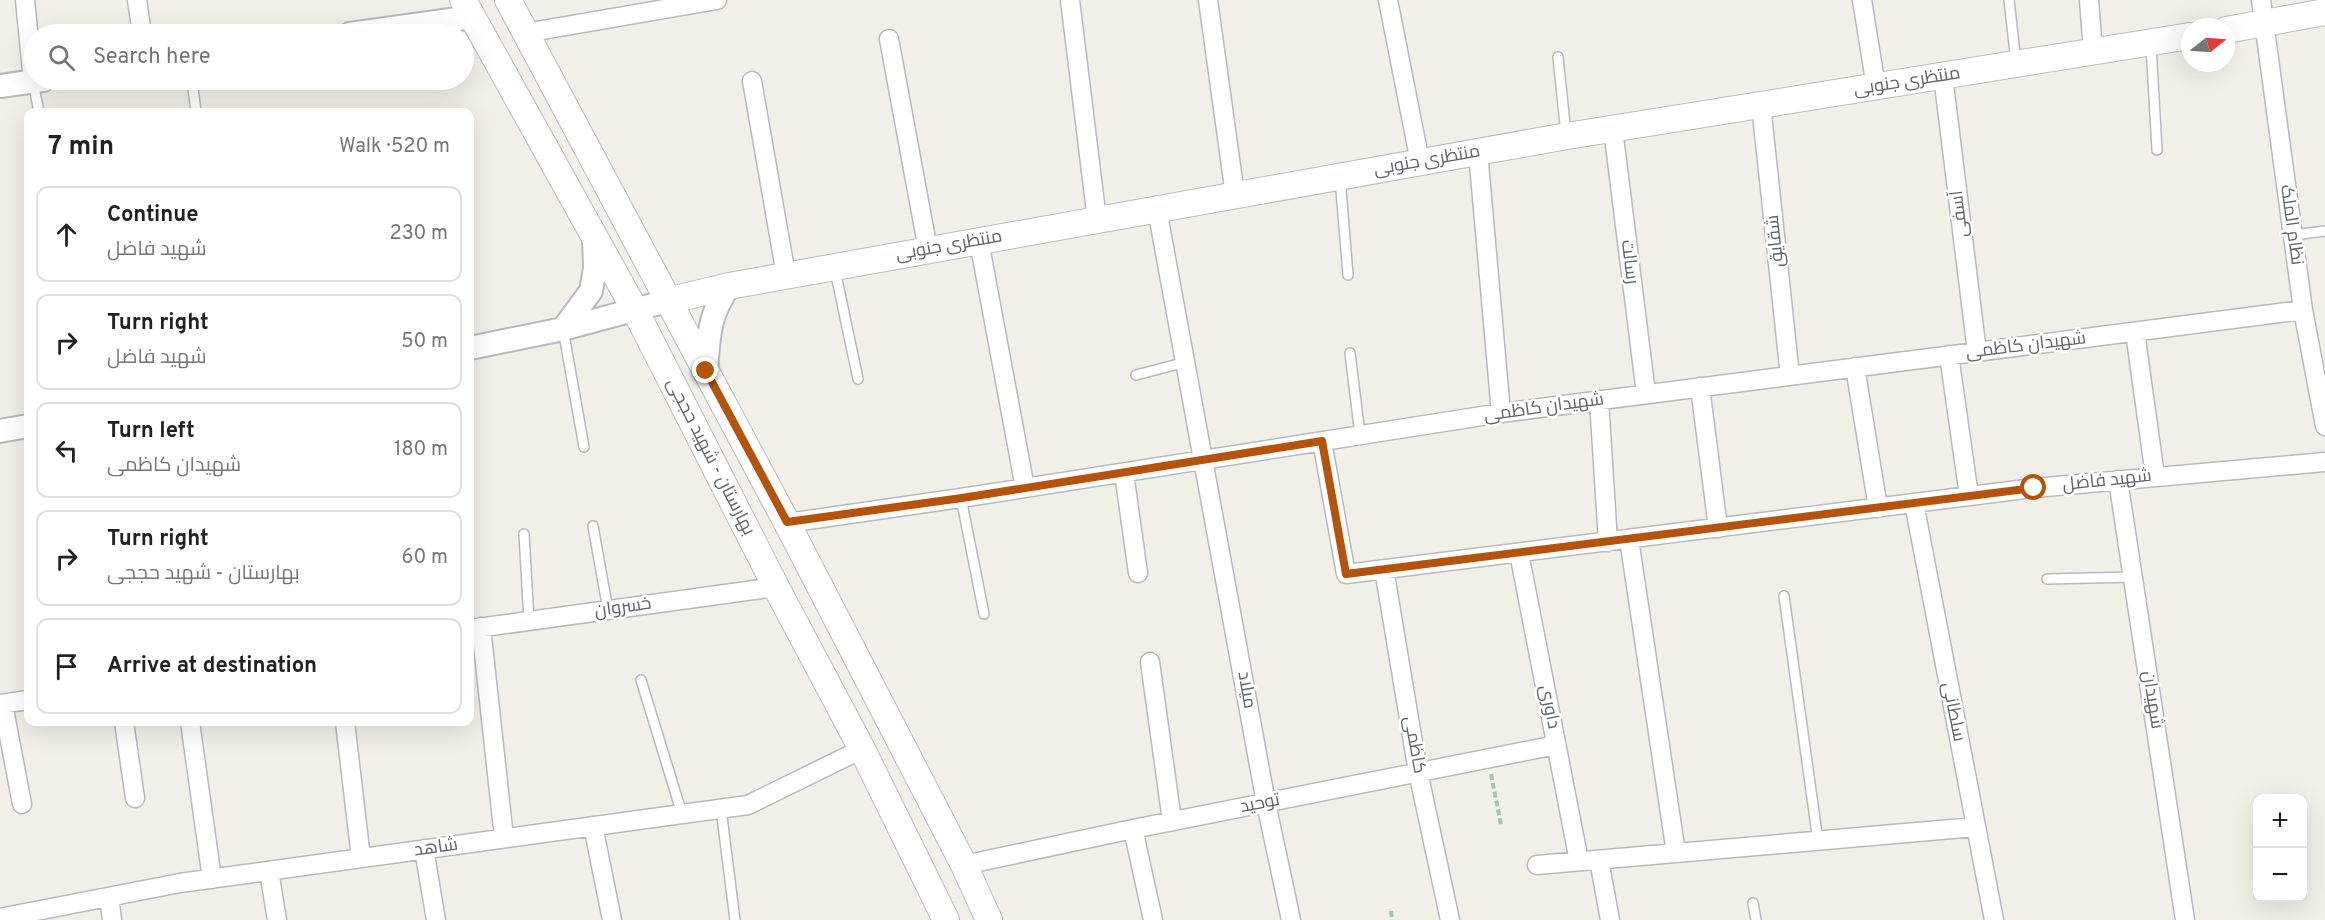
<!DOCTYPE html>
<meta charset="utf-8">
<style>
body{margin:0;font-family:Overpass,Cairo,sans-serif;background:#f6f6f6;color:#222}
.controls{position:absolute;right:18px;bottom:18px;display:grid;overflow:hidden;border-radius:12px;box-shadow:0 6px 24px #0002}
.controls button{width:54px;height:54px;display:grid;place-items:center;padding:0;border:0;border-bottom:2px solid #e0e0e0;background:#fff;color:#222;font:30px sans-serif}
.compass{position:absolute;left:2181px;top:18px;width:54px;height:54px;border-radius:50%;background:#fff;box-shadow:0 6px 24px #0002;rotate:73deg}
.stop{position:absolute;width:18px;height:18px;margin:-14px;border:4px solid #b45309;border-radius:50%;background:#fff}
.stop.end{background:#b45309;border-color:#fff;box-shadow:0 2px 6px #0008}
.list{margin:0;padding:0;list-style:none}
h2{display:flex;justify-content:space-between;align-items:center;height:78px;margin:0;padding:0 24px;font-size:26px}
h2 small{font-size:20px;font-weight:400;color:#767676}
.list li{display:grid;grid-template-columns:39px 1fr auto;gap:18px;align-items:center;box-sizing:border-box;height:96px;margin:0 12px 12px;padding:0 12px;border:2px solid #e0e0e0;border-radius:12px}
.list b{display:block;font-size:22px;white-space:nowrap}
.list p{margin:0;font-size:20px;white-space:nowrap;color:#767676}
.list em{font-size:20px;font-style:normal;color:#767676}
.icon{flex:none;width:33px;height:33px;fill:none;stroke:currentColor;stroke-width:2;stroke-linecap:round;stroke-linejoin:round}
.map{position:relative;flex:none;width:2325px;height:920px;overflow:hidden}
.search{position:absolute;background:#fff;box-shadow:0 6px 24px #0002;left:24px;top:24px;width:450px;height:66px;display:flex;align-items:center;gap:15px;box-sizing:border-box;padding:0 21px;border-radius:33px;color:#767676;font-size:22px}
.panel{position:absolute;background:#fff;box-shadow:0 6px 24px #0002;left:24px;top:108px;width:450px;height:618px;border-radius:12px}
.map>svg:first-child{display:block}
.lines{fill:none;stroke-linecap:round;stroke-linejoin:round}
.service-casing{stroke:#b8b9be;stroke-width:12}
.minor-casing{stroke:#b8b9be;stroke-width:21}
.tertiary-casing{stroke:#b8b9be;stroke-width:26}
.secondary-casing{stroke:#b9bbc1;stroke-width:28}
.path{stroke:#9bc8ae;stroke-width:4;stroke-dasharray:6 3;stroke-linecap:butt}
.service{stroke:#fff;stroke-width:9}
.minor{stroke:#fff;stroke-width:18}
.tertiary{stroke:#fff;stroke-width:22}
.secondary{stroke:#fff;stroke-width:26}
.route{stroke:#b45309;stroke-width:8}
.labels{text-anchor:middle;dominant-baseline:central;stroke-width:5;stroke-linejoin:round;paint-order:stroke}
.street-label{font-size:18px;fill:#5f6268;stroke:#fff}
</style>
<div class="map">
<svg width="2325" height="920" viewBox="0 0 2325 920">
<rect width="100%" height="100%" fill="#f1f0e8"/>
<g class="lines">
<defs>
<path id="service" d="M2009 0 2016 62
M2151 45 2157 150
M1558 57 1566 134
M192 80 196 112
M33 82 39 112
M1340 178 1348 275
M2293 235 2325 231
M835 270 858 379
M563 329 584 447
M1350 353 1360 435
M1136 375 1186 362
M961 498 984 614
M593 526 608 610
M524 534 529 621
M2047 579 2133 577
M1784 596 1818 841
M641 680 682 814
M721 809 735 920
M1753 903 1756 920"/>
<path id="minor" d="M25 0 33 81
M137 0 142 34
M1070 0 1097 220
M1208 0 1235 195
M1388 0 1420 162
M1862 0 1876 87
M2089 0 2093 51
M2261 0 2303 310 2325 426
M525 33 717 0
M889 39 928 250
M1943 76 1977 352
M752 81 786 275
M1761 105 1790 376
M1613 129 1646 394
M1478 152 1501 413
M1157 209 1266 803 1291 920
M979 241 1025 488
M2135 332 2155 476
M1949 355 1969 496
M1855 367 1878 508
M1700 387 1718 528
M1599 400 1608 542
M1322 441 1346 574 2034 488 2325 462
M1124 473 1138 573
M2118 480 2185 920
M1914 503 1994 920
M787 523 961 498 1501 413 2303 310
M1629 539 1676 853
M1519 553 1579 861
M1384 569 1418 772 1450 920
M481 627 504 838
M470 629 776 587
M1150 662 1172 821
M0 704 28 700
M3 704 22 804
M124 722 135 798
M190 722 212 879
M345 722 361 858
M593 826 612 920
M1133 829 1153 920
M424 849 436 920
M1599 860 1610 920
M964 865 1133 829 1556 745
M1537 865 1975 827
M269 871 277 920
M109 897 112 920
M0 918 180 883 748 805 862 749"/>
<path id="tertiary" d="M350 34 472 17
M0 86 43 80
M563 329 591 291 595 268 594 237
M470 348 563 329 667 301
M706 371C709 335 708 317 729 286
M0 431 28 426"/>
<path id="secondary" d="M463 0 634 308 776 587 862 749 946 920
M508 0 787 523 964 865 989 920
M2226 30 2325 12
M667 301 729 286 1567 136 2190 36"/>
</defs>
<!-- service casing -->
<use href="#service" class="service-casing"/>
<!-- minor casing -->
<use href="#minor" class="minor-casing"/>
<!-- tertiary casing -->
<use href="#tertiary" class="tertiary-casing"/>
<!-- secondary casing -->
<use href="#secondary" class="secondary-casing"/>
<!-- path -->
<path class="path" d="M1491 774 1501 825
M1391 911 1392 920"/>
<!-- service -->
<use href="#service" class="service"/>
<!-- minor -->
<use href="#minor" class="minor"/>
<!-- tertiary -->
<use href="#tertiary" class="tertiary"/>
<!-- secondary -->
<use href="#secondary" class="secondary"/>
</g>
<g class="lines">
<!-- route -->
<path class="route" d="M706 371 787 522 962 498 1322 441 1346 574 2034 488"/>
</g>
<g class="labels">
<!-- street labels -->
<g class="street-label">
<text transform="translate(1907 82) rotate(-9)">منتظری جنوبی</text>
<text transform="translate(1427 161) rotate(-10)">منتظری جنوبی</text>
<text transform="translate(1960 214) rotate(-97)">آسفی</text>
<text transform="translate(2291 225) rotate(82)">نظام الملک</text>
<text transform="translate(1776 241) rotate(-96)">شقایق</text>
<text transform="translate(949 246) rotate(-10)">منتظری جنوبی</text>
<text transform="translate(1629 262) rotate(83)">رسالت</text>
<text transform="translate(2026 346) rotate(-7)">شهیدان کاظمی</text>
<text transform="translate(1544 408) rotate(-8)">شهیدان کاظمی</text>
<text transform="translate(710 457) rotate(63)">بهارستان - شهید حججی</text>
<text transform="translate(2107 481) rotate(-6)">شهید فاضل</text>
<text transform="translate(623 608) rotate(-8)">خسروان</text>
<text transform="translate(1246 690) rotate(80)">میلاد</text>
<text transform="translate(2152 700) rotate(81)">شهیدان</text>
<text transform="translate(1549 707) rotate(79)">داوری</text>
<text transform="translate(1953 712) rotate(79)">سلطانی</text>
<text transform="translate(1414 745) rotate(80)">کاظمی</text>
<text transform="translate(1260 804) rotate(-11)">توحید</text>
<text transform="translate(436 848) rotate(-8)">شاهد</text>
</g>
</g>
</svg>
<div class="controls">
<button>+</button>
<button>−</button>
</div>
<svg class="compass" viewBox="-18 -18 36 36"><path d="M0-13l5 13h-10z" fill="#e53935"/><path d="M0 13l5-13h-10z" fill="#767676"/></svg>
<div class="stop" style="left:2034px;top:488px"></div>
<div class="stop end" style="left:706px;top:371px"></div>
<div class="search"><svg class="icon" aria-label="search" viewBox="0 0 24 24"><circle cx="10" cy="10" r="6"/><path d="M15 15l6 6"/></svg>Search here</div>
<section class="panel">
<h2>7 min<small>Walk · 520 m</small></h2>
<ul class="list">
<li><svg class="icon" aria-label="ahead" viewBox="0 0 24 24"><path d="M12 20V5M6 11l6-6 6 6"/></svg><div><b>Continue</b><p>شهید فاضل</p></div><em>230 m</em></li>
<li><svg class="icon" aria-label="right" viewBox="0 0 24 24"><path d="M7 20v-9h11M14 6l5 5-5 5"/></svg><div><b>Turn right</b><p>شهید فاضل</p></div><em>50 m</em></li>
<li><svg class="icon" aria-label="left" viewBox="0 0 24 24"><path d="M17 20v-9H6M10 6l-5 5 5 5"/></svg><div><b>Turn left</b><p>شهیدان کاظمی</p></div><em>180 m</em></li>
<li><svg class="icon" aria-label="right" viewBox="0 0 24 24"><path d="M7 20v-9h11M14 6l5 5-5 5"/></svg><div><b>Turn right</b><p>بهارستان - شهید حججی</p></div><em>60 m</em></li>
<li><svg class="icon" aria-label="arrive" viewBox="0 0 24 24"><path d="M6 21V4h12l-3 4 3 4H6"/></svg><div><b>Arrive at destination</b></div></li>
</ul>
</section>
</div>
